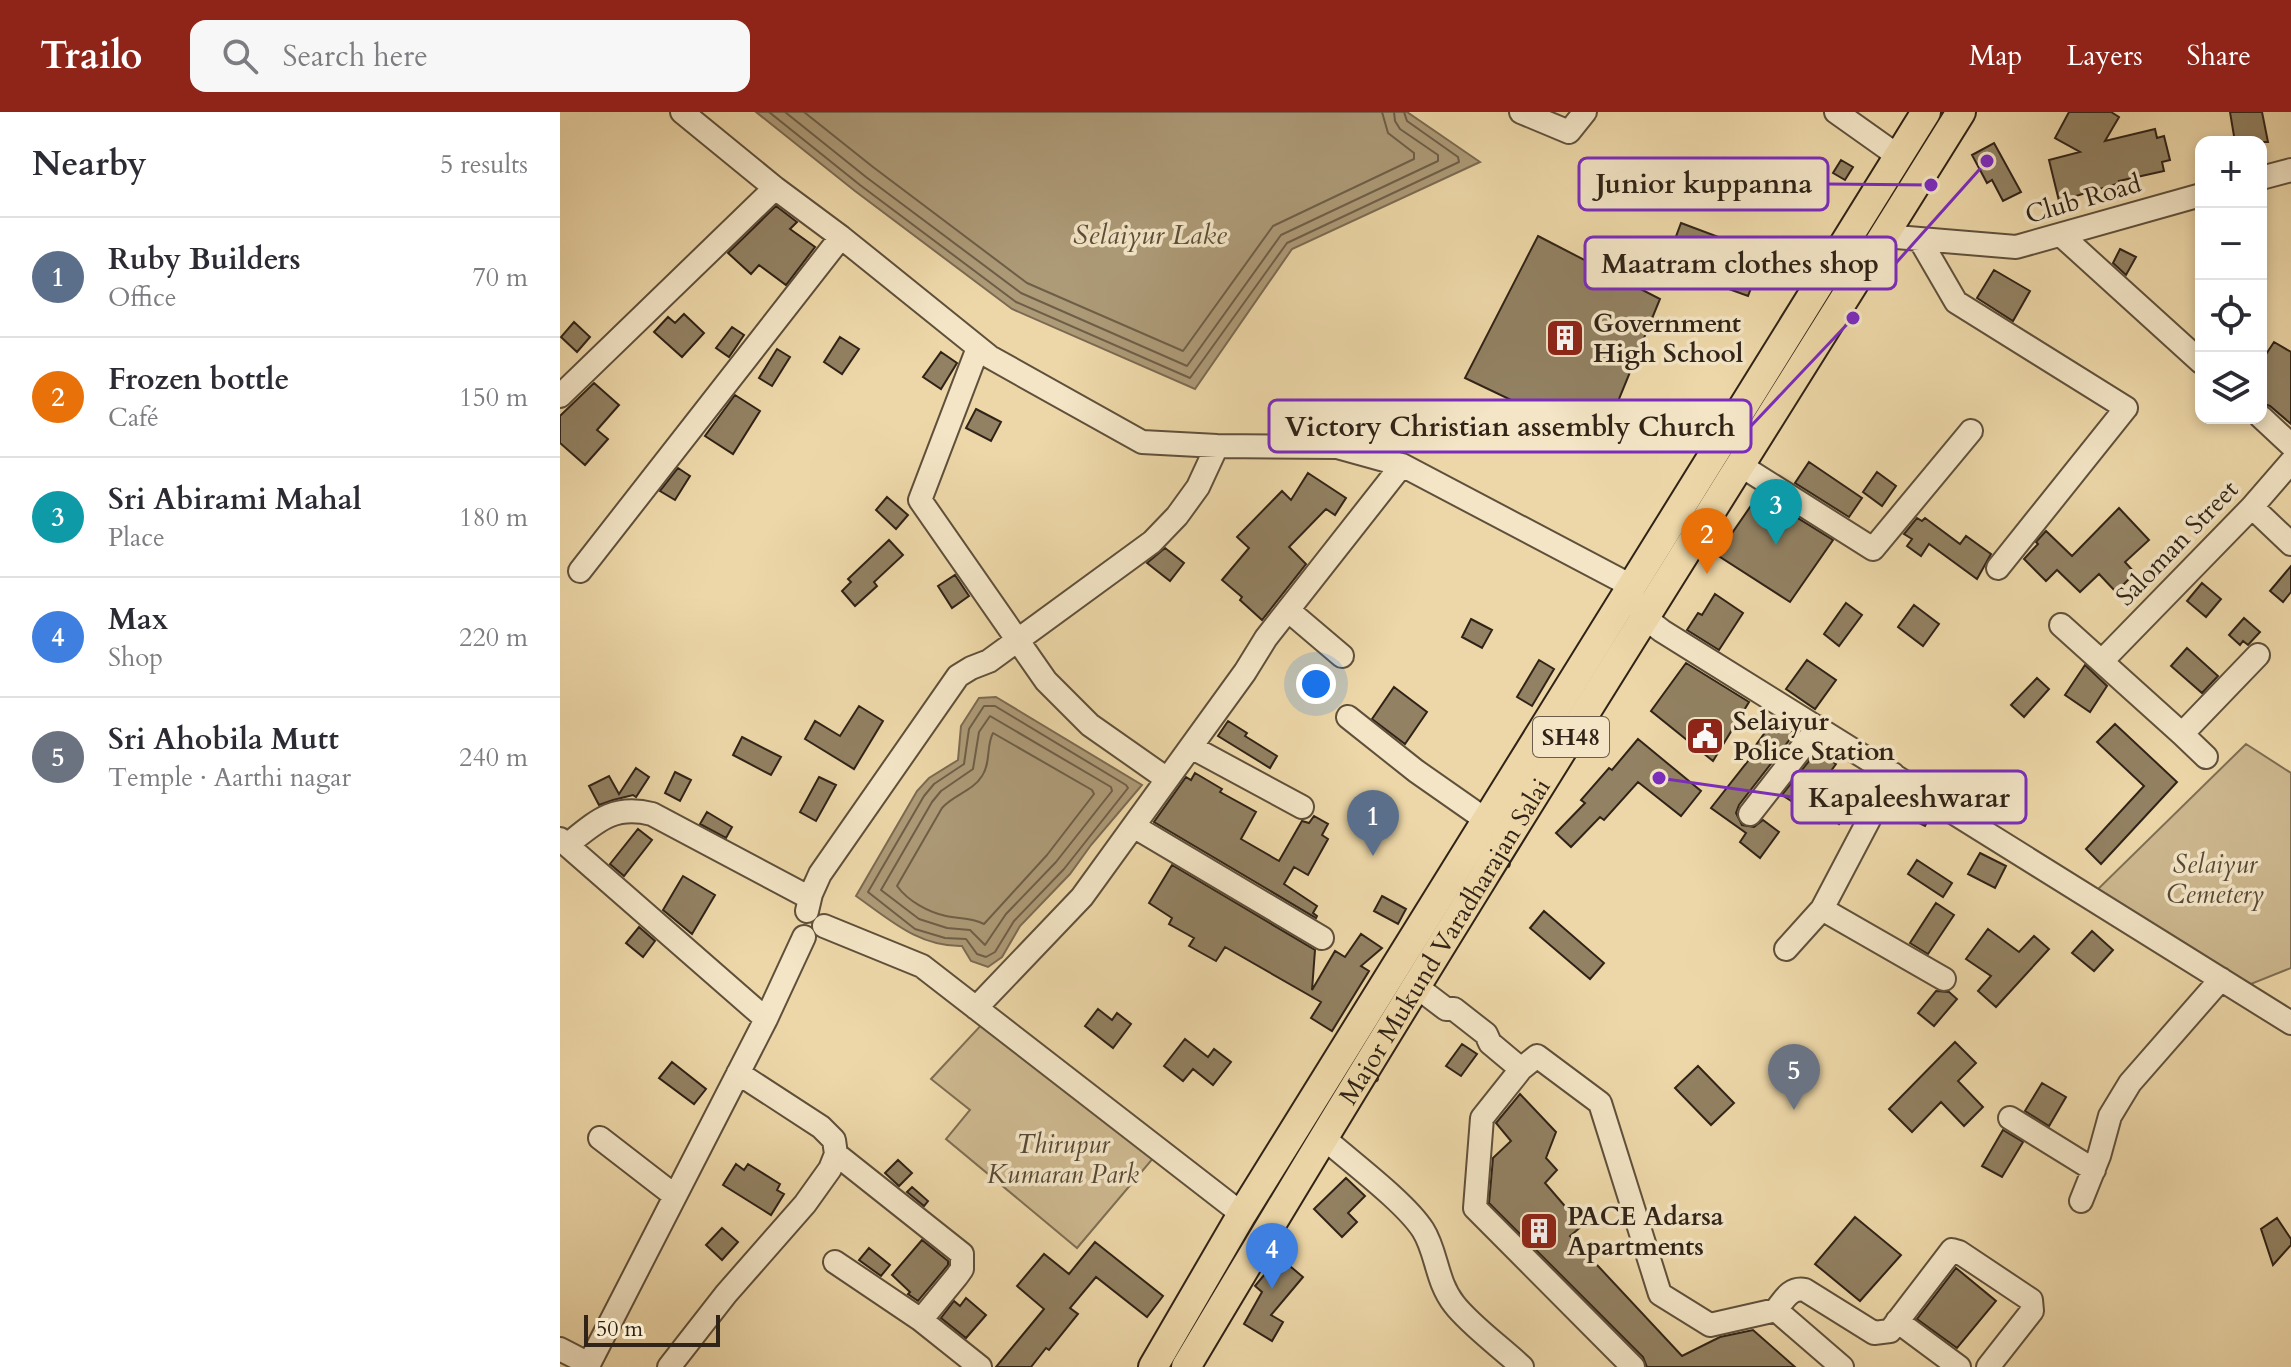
<!DOCTYPE html>
<meta charset="utf-8">
<style>
body{margin:0;font-family:Cardo,serif;background:#f7f7f7;color:#2b2b33}
.controls{position:absolute;right:24px;top:24px;display:grid;overflow:hidden;border-radius:16px;box-shadow:0 4px 12px #0003}
.controls button{width:72px;height:72px;display:grid;place-items:center;padding:0;border:0;border-bottom:2px solid #e1e1e2;background:#fff;color:#2b2b33;font:40px sans-serif}
.scale{position:absolute;left:24px;bottom:20px;width:136px;box-sizing:border-box;padding-left:8px;border:4px solid #302317;border-top:0;font-size:22px;line-height:28px;white-space:nowrap;color:#302317;-webkit-text-stroke:6px #f3e5c6;paint-order:stroke}
.you{position:absolute;left:756px;top:572px;width:28px;height:28px;margin:-20px;border:6px solid #fff;border-radius:50%;background:#1a73e8;box-shadow:0 0 0 12px #1a73e833}
.badge{display:grid;place-items:center;width:52px;height:52px;border-radius:50%;background:#8f2418;color:#fff;font-size:26px;font-weight:700}
.pin{position:absolute;translate:-50% -66px;filter:drop-shadow(0 2px 4px #0008)}
.pin::after{content:'';position:absolute;top:42px;width:28px;height:24px;background:inherit;clip-path:polygon(0 0,100% 0,50% 100%)}
.list{margin:0;padding:0;list-style:none}
h2{display:flex;justify-content:space-between;align-items:center;height:104px;margin:0;padding:0 32px;font-size:34px}
h2 small{font-size:26px;font-weight:400;color:#7c7c81}
.list li{display:grid;grid-template-columns:52px 1fr auto;gap:24px;align-items:center;box-sizing:border-box;height:120px;padding:0 32px;border-top:2px solid #e1e1e2}
.list b{display:block;font-size:30px;white-space:nowrap}
.list p{margin:0;font-size:26px;white-space:nowrap;color:#7c7c81}
.list em{font-size:26px;font-style:normal;color:#7c7c81}
.icon{flex:none;width:44px;height:44px;fill:none;stroke:currentColor;stroke-width:2;stroke-linecap:round;stroke-linejoin:round}
.map{position:relative;flex:none;width:1731px;height:1255px;overflow:hidden}
header{display:flex;align-items:center;gap:48px;box-sizing:border-box;height:112px;padding:0 40px;background:#8f2418;color:#fff}
header strong{font-size:38px}
nav{display:flex;gap:44px;margin-inline-start:auto;font-size:28px}
.search{width:560px;height:72px;background:#f7f7f7;display:flex;align-items:center;gap:20px;box-sizing:border-box;padding:0 28px;border-radius:16px;color:#7c7c81;font-size:30px}
main{display:flex}
aside{flex:1;background:#fff}
.map>svg:first-child{display:block}
.green{fill:#cdb88f;stroke:#7e6e53;stroke-width:2}
.water{fill:#ad9a77;stroke:#7b6a51;stroke-width:2}
.lines{fill:none;stroke-linecap:round;stroke-linejoin:round}
.shore{stroke:#6e5e47;stroke-width:2}
.building{fill:#928162;stroke:#302317;stroke-width:2}
.minor-casing{stroke:#5f503b;stroke-width:26}
.major-casing{stroke:#302317;stroke-width:32}
.minor{stroke:#f3e5c6;stroke-width:22}
.major{stroke:#edd7a8;stroke-width:28}
.labels{text-anchor:middle;dominant-baseline:central;stroke-width:7;stroke-linejoin:round;paint-order:stroke}
.shield{fill:#f3e5c6;stroke:#6a5d4c;stroke-width:2}
.shield-label{font-size:24px;font-weight:bold;fill:#302317}
.street-label{font-size:26px;fill:#302317;stroke:#f3e5c6}
.poi-label{font-size:26px;font-weight:bold;fill:#302317;stroke:#f3e5c6;text-anchor:start}
.park-label{font-size:26px;font-style:italic;fill:#574835;stroke:#f3e5c6}
.water-label{font-size:28px;font-style:italic;fill:#5c4d39;stroke:#f3e5c6}
.leader{fill:none;stroke:#7b2cbf;stroke-width:3}
.callout-dot{fill:#7b2cbf;stroke:#f3e5c6;stroke-width:3}
.callout{fill:#f3e5c6;stroke:#7b2cbf;stroke-width:3}
.callout-label{font-size:28px;text-anchor:middle;font-weight:bold;fill:#302317}
</style>
<header>
<strong>Trailo</strong>
<div class="search"><svg class="icon" aria-label="search" viewBox="0 0 24 24"><circle cx="10" cy="10" r="6"/><path d="M15 15l6 6"/></svg>Search here</div>
<nav><a>Map</a><a>Layers</a><a>Share</a></nav>
</header>
<main>
<aside>
<h2>Nearby<small>5 results</small></h2>
<ul class="list">
<li><span class="badge" style="background:#5c6f8a">1</span><div><b>Ruby Builders</b><p>Office</p></div><em>70 m</em></li>
<li><span class="badge" style="background:#e8710a">2</span><div><b>Frozen bottle</b><p>Café</p></div><em>150 m</em></li>
<li><span class="badge" style="background:#0f9aa8">3</span><div><b>Sri Abirami Mahal</b><p>Place</p></div><em>180 m</em></li>
<li><span class="badge" style="background:#3f7fe0">4</span><div><b>Max</b><p>Shop</p></div><em>220 m</em></li>
<li><span class="badge" style="background:#6b7280">5</span><div><b>Sri Ahobila Mutt</b><p>Temple · Aarthi nagar</p></div><em>240 m</em></li>
</ul>
</aside>
<div class="map">
<svg width="1731" height="1255" viewBox="0 0 1731 1255">
<rect width="100%" height="100%" fill="#edd7a8"/>
<filter id="stains"><feTurbulence type="fractalNoise" baseFrequency=".0025" numOctaves="4"/><feColorMatrix values="0 0 0 0 .2 0 0 0 0 .09 0 0 0 0 .02 0 0 0 .5 -.17"/></filter>
<radialGradient id="worn" r=".72"><stop offset=".6" stop-color="#630" stop-opacity="0"/><stop offset="1" stop-color="#630" stop-opacity=".3"/></radialGradient>
<!-- green -->
<path class="green" d="M1686 632 1731 661V856L1686 874 1535 780Z
M424 910 595 1044 517 1136 386 1027 410 998 371 967Z"/>
<!-- water -->
<path class="water" d="M196 0H847L920 50 732 137 635 277 452 197 295 79Z
M436 585 582 673 531 733 510 762 460 814 442 845 428 855 411 849 402 834C359 835 330 808 296 784L357 679 369 666 398 648 401 614 419 586Z"/>
<g class="lines">
<!-- shore -->
<path class="shore" d="M209 0 300 73 456 190 630 266 727 131 899 50 898 45 847 9 844 0
M225 0 306 65 461 181 627 254 721 123 878 49V43L840 17 835 9 834 0
M244 0 313 55 467 171 623 239 713 114 854 47V41L828 21 822 0
M424 594H435L566 673 568 676 504 757 454 809 435 840 426 845 417 842 406 827 385 826 355 817 308 780 364 684 374 672 404 652 409 617Z
M430 604 551 675 552 679 496 750 446 802 425 833 410 818 387 816 359 807 321 778 372 690 381 679 413 657 419 620Z
M433 621 532 678 534 682 487 743 424 812C411 805 400 807 386 804 368 800 348 789 337 774L382 696C393 683 413 679 422 664 431 651 426 634 433 621Z"/>
</g>
<!-- building -->
<path class="building" d="M1509 0H1551L1559 5 1545 29 1595 17 1597 26 1604 24 1610 48 1602 50 1604 59 1559 69 1560 71 1499 89 1489 48 1520 40 1495 26Z
M1670 0H1702L1708 30H1675Z
M1434 31 1461 80 1443 89 1432 68 1427 71 1412 43Z
M1281 48 1293 55 1285 68 1273 61Z
M216 94 237 110 230 117 255 135 226 173 199 153 191 162 168 141Z
M1121 111 1204 142 1188 184 1105 154Z
M978 124 1100 187 1041 331 905 266Z
M1560 137 1576 145 1566 163 1553 151Z
M1434 158 1470 179 1453 209 1417 186Z
M124 202 144 221 122 245 94 220 108 205 115 211Z
M14 210 30 225 17 240 1 225Z
M172 215 184 223 169 245 156 236Z
M280 225 299 237 282 262 264 250Z
M1714 230 1731 240V312L1710 294 1701 291V250Z
M217 237 230 245 212 274 199 266Z
M381 240 397 251 381 277 363 265Z
M34 271 59 293 37 318 48 327 25 353 0 331V304Z
M175 283 200 299 173 342 145 324Z
M416 297 441 310 431 329 406 316Z
M1249 350 1302 386 1289 405 1235 371Z
M118 356 130 364 115 388 100 379Z
M1317 360 1336 374 1322 394 1303 380Z
M748 361 786 386 775 403 766 397 729 435 746 452 702 508 680 488 682 485 662 468 689 436 677 425 722 379 731 388Z
M1199 382 1273 428 1230 490 1157 443Z
M327 385 348 403 336 417 316 398Z
M1559 396 1589 428 1565 450 1575 461 1556 480 1539 462 1520 480 1497 458 1486 469 1464 447 1478 432 1476 430 1486 419 1512 444Z
M1357 406 1362 409 1365 406 1400 432 1406 424 1431 442 1417 467 1369 432 1361 444 1347 434 1352 427 1344 422Z
M329 428 343 443 314 470 317 474 295 494 282 479 291 470 288 467Z
M605 436 624 451 610 469 587 451Z
M1731 454V480L1723 490 1710 479Z
M395 463 409 484 392 496 378 474Z
M1642 471 1661 487 1646 505 1627 489Z
M1155 482 1183 501 1159 538 1127 518 1138 501 1142 503Z
M1286 491 1302 503 1279 534 1264 522Z
M1354 493 1379 512 1363 534 1338 515Z
M1684 506 1700 520 1688 533 1683 529 1680 533 1669 523Z
M911 507 932 518 922 536 902 525Z
M1627 536 1658 564 1642 581 1611 554Z
M979 548 994 557 972 594 957 585Z
M1247 548 1276 568 1255 597 1226 577Z
M1126 551 1189 590 1153 649 1091 599Z
M1525 553 1547 574 1530 600 1505 583Z
M1477 566 1489 577 1464 605 1451 593Z
M834 575 867 600 845 632 812 607Z
M299 594 323 609 294 657 245 627 255 609 280 624Z
M1214 608 1234 622 1179 693 1176 701 1182 713 1194 715 1203 708 1219 720 1200 746 1180 730 1186 721 1151 696 1199 635 1196 633Z
M668 609 687 621 685 624 717 644 710 656 658 624Z
M1555 612 1617 670 1541 752 1526 737 1584 674 1537 630Z
M182 625 221 645 211 663 173 643Z
M1078 627 1141 679 1121 704 1078 670 1044 708 1040 705 1011 735 996 721 1025 691 1021 688 1049 656 1052 658Z
M1257 639 1276 652 1263 670 1293 692 1279 712 1250 691 1245 698 1222 683Z
M76 656 89 665 76 685 73 683 53 688 39 693 29 674 49 664 59 682Z
M115 660 131 668 120 689 105 681Z
M635 661 662 677 660 680 696 700 681 727 719 749 742 709 749 711 754 704 768 712 762 723 768 727 748 763 734 755 724 772 757 794 753 801 757 804 756 806 594 710 626 665 631 668Z
M259 665 276 673 256 709 240 700Z
M1339 683 1371 703 1365 714 1331 697Z
M147 700 172 715 166 726 140 712Z
M78 717 92 728 64 764 50 752Z
M1420 741 1446 754 1435 776 1408 762Z
M1357 748 1392 771 1383 785 1348 762Z
M612 753 755 838 752 878 775 839 785 845 801 822 822 836 801 854 809 859 772 919 751 906 761 890 665 835 656 849 629 834 634 826 609 812 612 806 589 791Z
M123 764 155 783 132 822 103 798Z
M822 784 846 797 838 812 814 799Z
M1376 791 1394 803 1368 842 1350 831Z
M984 799 1044 851 1030 867 970 816Z
M79 815 95 829 83 845 66 831Z
M1428 817 1459 840 1474 824 1489 837 1436 895 1418 879 1431 864 1406 847Z
M1532 819 1553 838 1534 859 1512 841Z
M1376 879 1389 880 1397 887 1374 914 1358 901Z
M538 897 552 908 557 901 571 912 553 936 525 914Z
M625 927 648 945 654 937 671 950 653 973 633 957 623 969 604 954Z
M1395 930 1416 951 1398 969 1423 995 1404 1014 1381 990 1352 1020 1329 997Z
M902 932 917 942 901 964 886 954Z
M112 950 146 977 134 992 99 966Z
M1138 954 1174 991 1151 1013 1115 976Z
M1482 971 1506 985 1489 1014 1465 999Z
M960 982 996 1020 986 1046 997 1058 985 1071 1022 1114 1010 1124 1122 1244 1160 1225 1193 1218 1235 1255H1087L1083 1245 929 1091 933 1046 951 1029 936 1011Z
M1443 1018 1463 1030 1442 1065 1422 1054Z
M338 1048 352 1061 339 1074 325 1061Z
M176 1052 184 1058 188 1052 220 1072 217 1078 224 1082 211 1103 163 1073Z
M786 1066 805 1084 788 1101 797 1110 782 1125 754 1097Z
M352 1075 368 1089 364 1094 347 1080Z
M1295 1105 1341 1143 1300 1189 1255 1152Z
M1717 1106 1731 1127V1133L1713 1153 1701 1117Z
M162 1116 178 1130 162 1148 146 1133Z
M362 1128 388 1149V1153L358 1189 348 1182 350 1180 332 1163Z
M535 1130 603 1184 587 1205 536 1165 510 1196 518 1202 489 1238 486 1236 471 1255H436L484 1197 457 1174 484 1142 509 1162Z
M309 1136 330 1153 321 1164 299 1148Z
M719 1145 743 1165 711 1203 723 1210 712 1229 684 1212 702 1180 695 1174Z
M1396 1156 1436 1189 1397 1236 1357 1207Z
M406 1186 426 1203 406 1226 381 1206 394 1189 400 1194Z"/>
<g class="lines">
<defs>
<path id="minor" d="M122 0 215 76
M961 0 1009 20 1025 0
M1276 0 1338 44
M1701 66 1731 58
M1501 123 1641 250
M1324 124 1456 135 1641 83
M1360 128 1396 190 1566 296 1438 456
M418 236 360 388 486 569 530 613 607 667
M0 284 215 76 281 125
M1701 305 1731 333
M1180 353 1313 437 1411 319
M1692 395 1731 432
M20 459 281 125 430 245 582 330 657 334 777 335 842 353 1064 470 1084 505 1102 519 1731 911
M729 499 782 544
M1501 513 1622 622 1698 543
M1542 549 1692 395 1731 350
M788 605 856 659 926 708
M1622 622 1646 645
M631 635 742 695
M1190 702 1258 615
M575 715 762 826
M0 727 206 907
M7 733C36 710 53 692 92 702L250 786
M1262 797 1384 867
M247 799 251 782 260 762 398 564 411 556 429 549 592 430 617 404 638 375 657 334
M264 814 362 854 682 1102
M1226 837 1262 797 1333 662
M857 875 886 897H894L926 922 930 931 961 957 922 1006 915 1096 1073 1255
M416 896 522 785 685 560 706 526 842 353
M961 957 977 944 1040 991 1100 1182 1150 1213 1216 1198 1282 1255
M1450 1006 1534 1058
M40 1026 115 1084
M764 1026C791 1050 845 1090 863 1118 877 1140 876 1169 894 1192 910 1213 942 1236 962 1255
M276 1042 402 1142V1157L397 1164 361 1208
M1521 1089 1539 1044 1550 1004 1570 971 1661 867
M275 1150 361 1208 420 1255
M1216 1198C1224 1188 1230 1175 1245 1178L1314 1221 1330 1219 1392 1138 1399 1140 1471 1188 1472 1199 1428 1255
M1337 1209 1399 1255
M0 1237 29 1252 206 907 244 825
M109 1255 166 1182 245 1092 270 1057 276 1042 274 1028 261 1015 178 961"/>
<g id="major">
<path d="M593 1255 682 1102 1366 0"/>
<path id="s1" d="M626 1255C877 832 1141 417 1401 0"/>
</g>
</defs>
<!-- minor casing -->
<use href="#minor" class="minor-casing"/>
<!-- major casing -->
<use href="#major" class="major-casing"/>
<!-- minor -->
<use href="#minor" class="minor"/>
<!-- major -->
<use href="#major" class="major"/>
</g>
<!-- icons -->
<defs>
<symbol id="building-square" viewBox="-11 -11 22 22"><rect x="-9" y="-9" width="18" height="18" rx="4" fill="#8f2418" stroke="#f3e5c6"/><path d="M-4-6H4V6H1V3H-1V6H-4ZM-2.5-4.3h1.7v1.8h-1.7ZM.8-4.3h1.7v1.8H.8ZM-2.5-1h1.7V.8h-1.7ZM.8-1h1.7V.8H.8Z" fill="#fff"/></symbol>
<symbol id="civic-square" viewBox="-11 -11 22 22"><rect x="-9" y="-9" width="18" height="18" rx="4" fill="#8f2418" stroke="#f3e5c6"/><path d="M-.6-6.5H3V-4.5H.6V-3L4-1V1h2V6H-6V1h2V-1L-.6-3ZM-1.2 2.5V6h2.4V2.5Z" fill="#fff"/></symbol>
</defs>
<g fill-rule="evenodd">
<use href="#building-square" x="983" y="204" width="44" height="44"/>
<use href="#civic-square" x="1123" y="602" width="44" height="44"/>
<use href="#building-square" x="957" y="1097" width="44" height="44"/>
</g>
<g class="labels">
<!-- shield labels -->
<rect class="shield" x="973" y="605" width="76" height="40" rx="6"/>
<g class="shield-label">
<text x="1011" y="625">SH48</text>
</g>
<!-- street labels -->
<g class="street-label">
<text transform="translate(1523 87) rotate(-16)">Club Road</text>
<text transform="translate(1617 431) rotate(-46)">Saloman Street</text>
<text stroke="none"><textPath href="#s1" startOffset="498">Major Mukund Varadharajan Salai</textPath></text>
</g>
<!-- poi labels -->
<g class="poi-label">
<text x="1033" y="211">Government<tspan x="1033" dy="30">High School</tspan></text>
<text x="1173" y="609">Selaiyur<tspan x="1173" dy="30">Police Station</tspan></text>
<text x="1007" y="1104">PACE Adarsa<tspan x="1007" dy="30">Apartments</tspan></text>
</g>
<!-- park labels -->
<g class="park-label">
<text x="1655" y="752">Selaiyur<tspan x="1655" dy="30">Cemetery</tspan></text>
<text x="503" y="1032">Thirupur<tspan x="503" dy="30">Kumaran Park</tspan></text>
</g>
<!-- water labels -->
<g class="water-label">
<text x="590" y="123">Selaiyur Lake</text>
</g>
</g>
<!-- callouts -->
<path class="leader" d="M1371 73L1268 72M1427 49L1336 151M1293 206L1191 314M1099 666L1232 685"/>
<g class="callout-dot">
<circle cx="1371" cy="73" r="8"/>
<circle cx="1427" cy="49" r="8"/>
<circle cx="1293" cy="206" r="8"/>
<circle cx="1099" cy="666" r="8"/>
</g>
<g class="callout">
<rect x="1019" y="46" width="249" height="52" rx="8"/>
<rect x="1025" y="125" width="311" height="52" rx="8"/>
<rect x="709" y="288" width="482" height="52" rx="8"/>
<rect x="1232" y="659" width="234" height="52" rx="8"/>
</g>
<g class="callout-label">
<text x="1144" y="81">Junior kuppanna</text>
<text x="1180" y="161">Maatram clothes shop</text>
<text x="950" y="324">Victory Christian assembly Church</text>
<text x="1349" y="695">Kapaleeshwarar</text>
</g>
<rect width="100%" height="100%" filter="url(#stains)"/>
<rect width="100%" height="100%" fill="url(#worn)"/>
</svg>
<div class="controls">
<button>+</button>
<button>−</button>
<button><svg class="icon" aria-label="locate" viewBox="0 0 24 24"><circle cx="12" cy="12" r="6"/><path d="M12 2v4M12 18v4M2 12h4M18 12h4"/></svg></button>
<button><svg class="icon" aria-label="layers" viewBox="0 0 24 24"><path d="M12 4l9 5-9 5-9-5zM3 14l9 5 9-5"/></svg></button>
</div>
<div class="scale">50 m</div>
<div class="you"></div>
<div class="pin badge" style="left:813px;top:744px;background:#5c6f8a">1</div>
<div class="pin badge" style="left:1147px;top:462px;background:#e8710a">2</div>
<div class="pin badge" style="left:1216px;top:433px;background:#0f9aa8">3</div>
<div class="pin badge" style="left:712px;top:1177px;background:#3f7fe0">4</div>
<div class="pin badge" style="left:1234px;top:998px;background:#6b7280">5</div>
</div>
</main>
